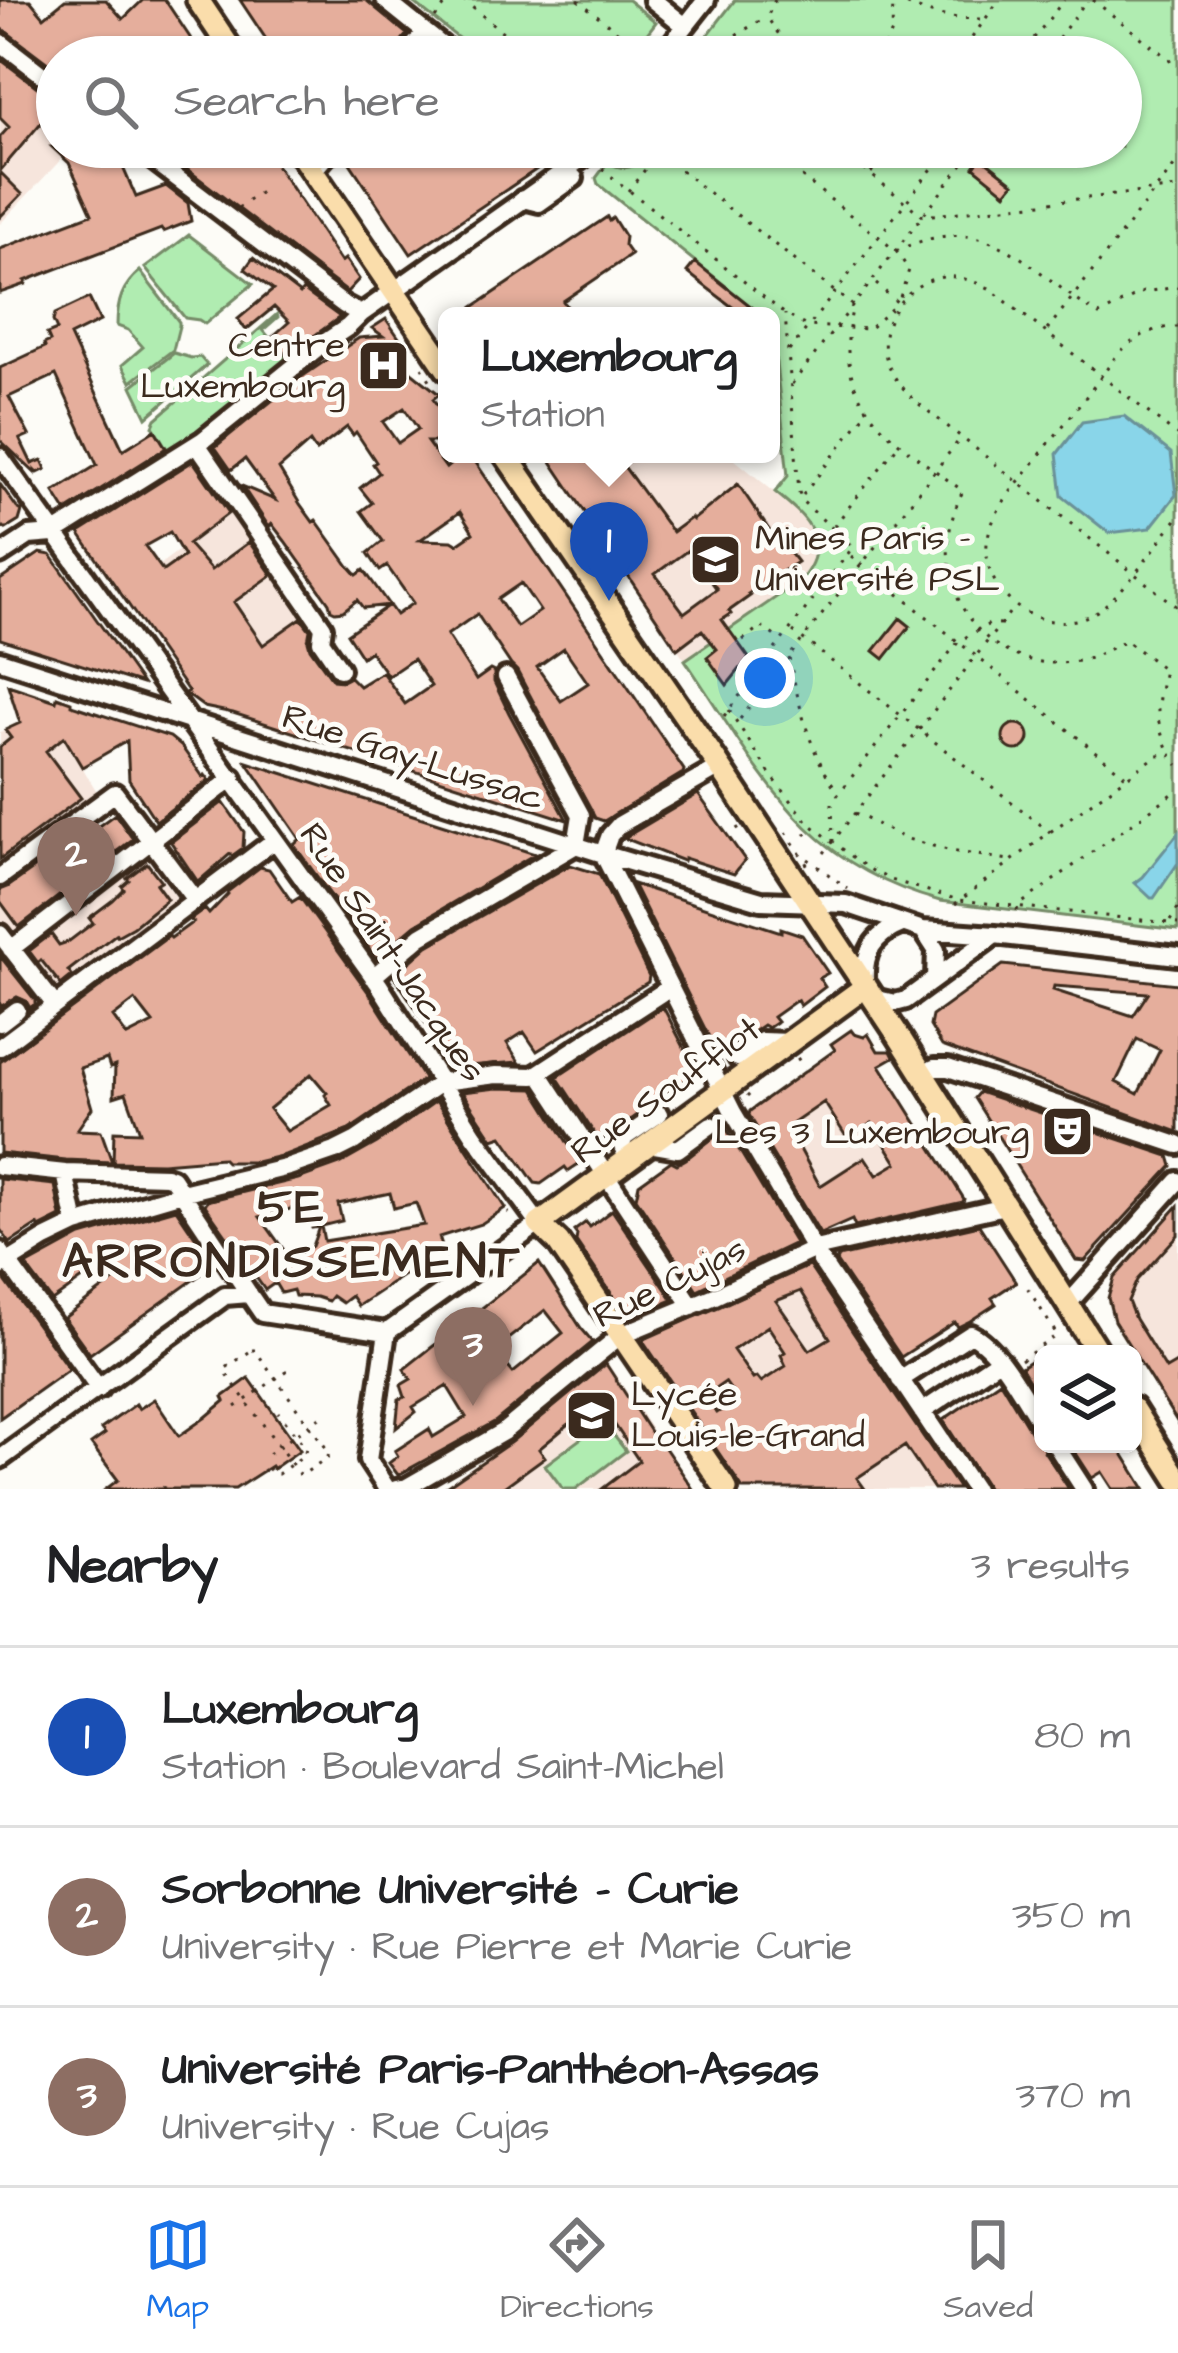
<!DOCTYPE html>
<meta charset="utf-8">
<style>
body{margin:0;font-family:"Architects Daughter",sans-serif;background:#f2f2f2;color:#202124}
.controls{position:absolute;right:36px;bottom:36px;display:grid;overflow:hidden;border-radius:18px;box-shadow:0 3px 9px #0004}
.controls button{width:108px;height:108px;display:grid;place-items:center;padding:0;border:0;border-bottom:3px solid #e0e0e0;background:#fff;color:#202124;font:60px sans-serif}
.you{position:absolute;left:765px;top:678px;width:42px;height:42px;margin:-30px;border:9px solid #fff;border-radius:50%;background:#1a73e8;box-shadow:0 0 0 18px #1a73e833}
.badge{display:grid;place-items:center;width:78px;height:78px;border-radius:50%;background:#1a73e8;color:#fff;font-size:39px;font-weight:700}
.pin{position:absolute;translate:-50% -99px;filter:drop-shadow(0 3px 6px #0008)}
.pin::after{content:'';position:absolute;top:63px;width:42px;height:36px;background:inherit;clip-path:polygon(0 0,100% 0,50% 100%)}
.popup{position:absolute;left:438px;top:307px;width:342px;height:156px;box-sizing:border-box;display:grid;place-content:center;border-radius:18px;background:#fff;filter:drop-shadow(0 3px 9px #0005);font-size:39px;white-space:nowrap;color:#757577}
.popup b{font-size:45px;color:#202124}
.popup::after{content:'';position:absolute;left:50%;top:100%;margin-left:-24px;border:24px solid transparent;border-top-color:#fff}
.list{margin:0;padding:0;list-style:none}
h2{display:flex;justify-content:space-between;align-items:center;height:156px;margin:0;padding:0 48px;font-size:51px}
h2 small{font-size:39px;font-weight:400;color:#757577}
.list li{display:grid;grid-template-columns:78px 1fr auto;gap:36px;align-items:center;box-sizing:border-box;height:180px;padding:0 48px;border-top:3px solid #e0e0e0}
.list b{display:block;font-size:45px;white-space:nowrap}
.list p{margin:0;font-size:39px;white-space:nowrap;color:#757577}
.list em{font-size:39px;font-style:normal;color:#757577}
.icon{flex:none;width:66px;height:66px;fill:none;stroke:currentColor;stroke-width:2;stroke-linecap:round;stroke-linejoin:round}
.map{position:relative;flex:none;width:1178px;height:1489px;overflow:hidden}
.search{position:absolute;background:#fff;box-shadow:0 3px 9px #0004;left:36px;right:36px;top:36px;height:132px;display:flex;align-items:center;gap:30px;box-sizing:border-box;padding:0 42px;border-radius:66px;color:#757577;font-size:45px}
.sheet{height:696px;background:#fff}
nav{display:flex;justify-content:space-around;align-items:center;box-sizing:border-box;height:168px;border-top:3px solid #e0e0e0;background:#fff;font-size:33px;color:#757577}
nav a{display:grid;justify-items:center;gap:6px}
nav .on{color:#1a73e8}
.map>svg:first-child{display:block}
.built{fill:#f6e5dc}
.green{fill:#b0ecb1;stroke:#768b68;stroke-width:3}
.water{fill:#89d5e9;stroke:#6a9198;stroke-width:3}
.building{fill:#e5ae9c;stroke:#3b2a1e;stroke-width:3;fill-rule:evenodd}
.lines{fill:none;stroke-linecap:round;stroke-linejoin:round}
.minor-casing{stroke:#3b2a1e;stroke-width:26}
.major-casing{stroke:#3b2a1e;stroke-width:30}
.path{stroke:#3b2a1e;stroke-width:3;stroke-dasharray:3 9;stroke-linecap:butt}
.minor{stroke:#fdfcf7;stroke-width:16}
.major{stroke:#faddab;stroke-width:21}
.labels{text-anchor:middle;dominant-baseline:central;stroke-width:10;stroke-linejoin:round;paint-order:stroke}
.poi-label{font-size:36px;fill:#3b2a1e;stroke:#fdfcf7;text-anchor:end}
.street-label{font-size:36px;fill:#3b2a1e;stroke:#fdfcf7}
.district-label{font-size:48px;font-weight:bold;letter-spacing:3px;fill:#3b2a1e;stroke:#fdfcf7}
</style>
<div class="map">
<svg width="1178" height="1489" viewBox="0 0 1178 1489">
<rect width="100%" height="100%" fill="#fdfcf7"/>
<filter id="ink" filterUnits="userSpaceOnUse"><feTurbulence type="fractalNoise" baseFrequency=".00833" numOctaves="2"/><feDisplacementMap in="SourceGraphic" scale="24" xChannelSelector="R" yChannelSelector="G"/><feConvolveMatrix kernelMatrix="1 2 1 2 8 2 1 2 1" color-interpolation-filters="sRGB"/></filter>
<g filter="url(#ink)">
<!-- built -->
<path class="built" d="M41 86 57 98V147H73L0 224V118L9 127Z
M548 454H728L806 518 816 543 813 563 800 581 685 660Z
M233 510 316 627 273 660 243 618 173 670 158 650 229 597 211 570 203 560 132 612 120 594Z
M20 723 65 739 102 800 0 877V732Z
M53 842 92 894 145 857 177 898 58 987 50 990 26 962 0 979V882Z
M848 1085 914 1190 919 1215 890 1221 886 1201 874 1182 811 1220 765 1144Z
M1178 1206V1423L1112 1317 1108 1298 1114 1278Z
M808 1262 880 1371 878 1372 894 1391 896 1390 913 1421 959 1489H739L642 1346 646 1336Z
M602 1363 608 1364 651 1428 649 1430 655 1440 658 1439 693 1489H440L513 1438Z"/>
<!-- green -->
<path class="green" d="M410 0H628L656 22 629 57H482Z
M735 0H1178V930L940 901C799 863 761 771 685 660L800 581C834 541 807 518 775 492L788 476 771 316H763L598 184 596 178 608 162C629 175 640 164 653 147H1121V57H704L697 49Z
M189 235 253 284 205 324 199 320 185 318 145 268Z
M140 271 179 322V326L173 350 131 382 122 365 143 347 128 330 117 326C117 302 122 286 140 271Z
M277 314 278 317 263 330 289 361 201 432 169 452 153 426 156 419Z
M174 353 191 358 200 357 207 365 147 417 132 386Z
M603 1422 626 1451 576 1489H563L545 1465Z"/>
<!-- water -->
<path class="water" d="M1124 416 1171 453 1176 495 1150 528 1109 533 1062 496 1057 454 1082 422Z
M1178 833V863L1154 898H1151L1135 883 1143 877Z"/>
<!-- building -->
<path class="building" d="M0 0H30L44 17 65 0H106L123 19 143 0H165L203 57H129L123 47 112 57H57V70L0 27Z
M240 0H366L407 34 389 57H278Z
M0 59 49 96 57 99V104L0 171V137L9 127 0 118Z
M52 147H114L136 197 166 186 188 203 191 221 163 232 161 229 25 281 26 284 0 293V249L92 214 69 163Z
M158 147H264L341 262 345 259 359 279 347 292Z
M348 147H474L480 152 483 147H501V161L518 147H553L552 159 411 254 348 160Z
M981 157 1014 183 1006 193 974 167Z
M0 172 22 194 0 217Z
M607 217 609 221 613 218 625 237 624 245 631 255 563 301 574 316H460Z
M253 258 300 294 303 290 340 317 287 356 271 338 289 322 274 307 246 330 238 319 273 290 245 269Z
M695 262 763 316H744L701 283 687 272Z
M89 298 100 321 70 336 123 450 155 430 166 448 66 511 54 492 97 465 56 375 9 397 29 435 20 439 32 464 42 460 46 469 38 473 35 470V473L0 440V368L45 347 44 344 50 341 47 334 57 330 53 321 55 314Z
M386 319 404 345 389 354 439 394 433 399 447 420V442H427L446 468 463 454H470L684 770 683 773 604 821 595 818 517 671 511 665 477 614 447 635 476 680 490 670 494 672V682L509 713 567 820 233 713 204 707 185 693 188 691 79 533 193 461 229 513 188 544 211 570 249 542 272 575 234 602 263 645 301 618 310 630 308 641 310 648 333 680 342 681 350 677 359 686 382 672 405 704 431 686 413 659 388 676 370 651 362 657 347 634 389 605 396 615 413 603 387 566 380 571 368 553 383 541 361 511 372 503 360 488 379 473 373 464 376 462 356 432 353 435 347 427 316 451 310 442 279 469 300 504 313 522 316 520 349 566 357 575 364 570 389 605 363 608 357 600 343 611 335 612 331 610 329 603 285 541 272 524 269 527 242 486 275 500 245 459 231 470 215 447 300 378 359 338 383 336 372 328ZM404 408 418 429 398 443 383 422ZM460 512 473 533 457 544 452 541 420 540ZM170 532 184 556 163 571 145 546ZM521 583 540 611 517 627 498 599ZM564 648 588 683 561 701 537 667Z
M546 454H615L672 532 691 518 693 520 738 484 778 543 781 541 797 562 748 594 750 596 729 611 731 614 722 620 749 658 727 685 707 657 717 649 702 630 677 649ZM688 550 717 589 684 613 655 574Z
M0 484 17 508 22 511 19 521 6 529 4 527 0 530Z
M40 553 51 555 142 684 0 639V580Z
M900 618 910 626 884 659 874 651Z
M8 685 56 701 57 697 71 702V705L170 737 181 746 203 777 205 775 209 780 156 821 129 780 127 741 82 767 64 737 46 751 81 798 0 859V747L11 738 5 730 20 723Z
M1003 737a13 13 0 1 1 26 0a13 13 0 1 1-26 0Z
M247 762 535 854 415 925 376 958 294 845 300 839Z
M698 794 745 860 734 874 684 858 683 861 624 838Z
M223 802 244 832 243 848 232 856 230 854 198 882 171 842Z
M115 814 133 839 19 927 0 901V890L8 887 54 854 56 857Z
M147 863 161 881 156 884 167 899 133 927 117 936 116 934 68 971 72 976 61 985 41 960 38 963 29 951 51 934 59 945 68 942 93 923 89 918 113 900 124 889 122 886 129 880 127 878Z
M570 865 599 874 649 976 648 982 537 1051 524 1032 507 1043 519 1062 455 1067 394 976 428 946Z
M260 867 269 869 292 902 300 897 369 993 424 1079 349 1130 285 1155 256 1162H226L222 1158 162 1163 113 1162 114 1131 140 1132 126 1093 114 1097 115 1066 110 1068 107 1059 80 1068 92 1108 77 1130 101 1131 112 1162 66 1160 0 1153V1062L169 936 171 938 193 922 190 920 205 909 209 914 228 894 227 892ZM135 1000 153 1023 127 1036 113 1017ZM311 1074 327 1093 325 1095 331 1105 287 1131 269 1109Z
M633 884 781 932V928L802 935 828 973 819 978 825 987 800 1006 797 1000 773 1017 777 1022 768 1028 763 1025 721 1054 717 1053Z
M0 956 35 1000V1004L30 1008 26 1001 17 997 0 1007Z
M1003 965 1178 984V1132L942 1046 930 1026 932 1016ZM1054 986 1148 993 1133 1016 1053 990ZM1137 1039 1160 1050 1138 1094 1116 1082Z
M663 1007 695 1068 694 1074 602 1140 598 1139 557 1077Z
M851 1030 854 1034 864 1037 868 1034 878 1051H891L894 1057 880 1065 964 1199 963 1202 855 1227 852 1220 820 1234 749 1115 750 1111 835 1050 831 1044ZM824 1102 847 1138 872 1123 897 1163 877 1175 865 1157 820 1186 788 1127Z
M497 1088 534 1089 580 1163 568 1171 565 1167 541 1184 535 1183 502 1136 493 1139 462 1092Z
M979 1092 1169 1156 1172 1166 1085 1261 1076 1260 974 1098Z
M436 1101 505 1208 481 1224 439 1237 445 1256 425 1269 422 1263 358 1306 351 1296 342 1303 332 1296 328 1301 316 1297 295 1296 293 1290 281 1293 275 1283 265 1290 205 1205 207 1201 298 1179 340 1164 377 1143ZM390 1193 394 1208 416 1203 424 1225 324 1241 321 1226 342 1221 338 1204ZM305 1205 312 1228 319 1227 312 1246 291 1260 260 1217Z
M726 1128 795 1243 697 1290 636 1198 639 1184 671 1161 677 1164 686 1159Z
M0 1179 55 1185 61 1217 39 1228 38 1225 10 1243 0 1229Z
M1178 1206V1235L1137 1280 1128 1301 1135 1319 1166 1369 1178 1362V1423L1114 1321 1108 1298 1114 1278Z
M176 1209 214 1265 90 1354 64 1318 119 1277 108 1261 52 1301 26 1266 81 1236Z
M612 1210 673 1300 638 1314 636 1312 628 1318 576 1241 577 1235 574 1231 586 1222 590 1227Z
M979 1225 1016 1282 992 1298 996 1304 970 1321 958 1327 955 1322 901 1357 836 1261 838 1257Z
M539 1263 581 1328 593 1342 496 1421 398 1475 389 1463 398 1456 395 1451 429 1429 433 1437 466 1417 447 1386 413 1407 416 1412 396 1428 399 1399 405 1397 401 1385 411 1379 404 1369ZM545 1310 563 1333 513 1373 494 1350Z
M809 1266 890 1388 959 1489H934L905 1446 857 1478 865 1489H743L644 1342 645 1339ZM801 1291 830 1338 810 1350 776 1301ZM768 1326 785 1352 781 1355 786 1366 761 1382 757 1377 753 1379 733 1350ZM725 1382 737 1399 717 1413 705 1396Z
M4 1279 69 1369 0 1418V1280Z
M1043 1352V1403L1021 1367Z
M606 1364 660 1447 663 1445 693 1489H602L639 1461 598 1400 539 1449 545 1457 501 1489H443L511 1442Z
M249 1378 300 1450 273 1469 271 1466 235 1489H106L118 1480 91 1444 105 1434 101 1429 136 1404 139 1409 154 1399 179 1436 206 1417 225 1401 223 1397Z
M1000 1381 1032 1434 1043 1440 1044 1451 1069 1489H988L943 1420Z
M1070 1444H1117L1145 1489H1113L1102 1472 1092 1478Z"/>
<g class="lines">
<defs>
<path id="minor" d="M385 0 456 57
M653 0 685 26
M0 42 57 86
M405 57 425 32
M661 57 706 0
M136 147 344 305 361 314
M312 172 334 147
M523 199 539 203 574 178
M197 444 323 627 321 641 340 669
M0 457 380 986 474 1135 539 1224 387 1332
M0 555 29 536 53 534 203 440 321 345 348 327 361 314 584 157 592 147
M0 660 603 854 761 901 846 904 923 930 995 935 1178 956
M603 854 733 1112 821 1261 974 1489
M603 854 610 835 619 825 720 767
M0 877 115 793 195 900
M923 930 936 950 935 978
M0 934 55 1005
M11 949 233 778
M373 977 421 936 576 845 581 815 506 677
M865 983C863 953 873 935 902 924
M873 998 895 1003 906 1000 995 935
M0 1023 17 1010
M0 1047 275 840
M738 1058 762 1041 790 1042
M539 1073 692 1306
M922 1075 934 1068H948L1178 1145
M649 1144 678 1149 711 1125
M627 1159 622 1146 624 1138 659 1114
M0 1166 65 1173 166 1176 172 1178 249 1294
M65 1173 76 1224
M0 1251 99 1389
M0 1267 45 1239 76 1224 182 1193 289 1167 335 1151 355 1141 442 1082 496 1075 534 1076 669 988
M1067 1305 1178 1181
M900 1380 971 1334C1000 1348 1025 1400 1043 1427
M922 1412 999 1360
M1055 1444 1084 1489
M0 1459 225 1296 249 1294 262 1313 387 1332
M387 1489 368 1460 387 1332
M396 1489 407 1487 503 1432 621 1335 715 1296 815 1249 1005 1206"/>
<path id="major" d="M198 0 236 57
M296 147 447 369
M505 454 714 758 898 1035 1099 1354
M1133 1409 1178 1480
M726 1489 558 1242 539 1224 865 987"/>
</defs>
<!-- minor casing -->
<use href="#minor" class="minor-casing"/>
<!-- major casing -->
<use href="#major" class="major-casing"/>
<!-- path -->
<path class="path" d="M463 0 534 57
M578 0 637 47
M775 0 767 17 794 57
M896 0C930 15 949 19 986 19
M1093 0 1178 66
M435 18 449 0
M704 41 724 57
M611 57 625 39
M716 57 713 48 767 17
M878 57 892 33 893 0
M958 57 999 0
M1019 57 1064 0
M1044 57 1087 0
M764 147 896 251 909 270 898 303 875 283
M836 147 923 216 1178 188
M652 148 853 306C829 405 893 439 963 491 918 578 981 682 1083 660 1098 656 1112 648 1125 640L1164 669C1157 707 1153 719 1170 754
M602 169 785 314 806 326 869 329 892 308
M871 173 886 147
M628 191 663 147
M238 208 265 189
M896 251C993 206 1025 269 1099 315L1143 292 1178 287
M771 319 778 310
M1178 327C1151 327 1134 338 1116 356 1091 392 1063 425 1036 460 1019 481 999 503 990 529 971 588 1038 642 1092 614 1121 599 1157 544 1178 517
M1047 330 1178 161
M789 351 949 147
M422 367 430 380
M792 384 976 147
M1178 436 989 288C975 282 959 275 943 277 905 282 875 324 887 361 891 376 904 389 914 400L1178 608
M803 495 867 412
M834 526 899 444
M851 556 1127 777
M793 631 1050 832
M743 640 761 626 780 640
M789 658C800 707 808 750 838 792
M729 710 770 774 810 824 867 868 891 880 959 900 1178 924
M724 716 853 547 802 501 799 492 785 314
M740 719 960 439
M855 813 904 838 951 851 1009 860
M737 827 743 836
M786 832 810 869
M805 833 813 840
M833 842 832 802 959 641 991 623 1000 624
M824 853 1013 608
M808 859 848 889
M955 904 1050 832 1158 755 1170 754 1178 765
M1017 911 1018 906 1178 790
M1170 921 1178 908
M797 1060 804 1055
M747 1097 752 1092
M508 1212 509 1213
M252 1350H255L329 1452 328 1457 302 1475 299 1474 225 1372 226 1368Z
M1021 1360 1057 1335 1027 1287
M236 1407 288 1370
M269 1454 321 1416
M268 1468 272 1473 278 1474 304 1455 306 1448 278 1412
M163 1489 164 1486"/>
<!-- minor -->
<use href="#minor" class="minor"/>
<!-- major -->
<use href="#major" class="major"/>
</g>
</g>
<!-- icons -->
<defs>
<symbol id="hospital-square" viewBox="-11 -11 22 22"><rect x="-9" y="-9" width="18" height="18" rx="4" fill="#3b2a1e" stroke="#fdfcf7"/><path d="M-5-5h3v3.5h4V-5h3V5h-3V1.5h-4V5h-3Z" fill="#fff"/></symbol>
<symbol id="university-square" viewBox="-11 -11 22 22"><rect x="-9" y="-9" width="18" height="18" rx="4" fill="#3b2a1e" stroke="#fdfcf7"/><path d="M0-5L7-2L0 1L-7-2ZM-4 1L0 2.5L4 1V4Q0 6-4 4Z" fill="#fff"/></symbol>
<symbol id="theatre-square" viewBox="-11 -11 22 22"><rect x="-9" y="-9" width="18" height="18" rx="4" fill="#3b2a1e" stroke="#fdfcf7"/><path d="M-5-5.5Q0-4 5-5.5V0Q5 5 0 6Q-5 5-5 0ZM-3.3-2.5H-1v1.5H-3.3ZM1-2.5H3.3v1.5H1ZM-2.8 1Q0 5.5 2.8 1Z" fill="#fff"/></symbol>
<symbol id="school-square" viewBox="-11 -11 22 22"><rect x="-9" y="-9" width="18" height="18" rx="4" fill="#3b2a1e" stroke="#fdfcf7"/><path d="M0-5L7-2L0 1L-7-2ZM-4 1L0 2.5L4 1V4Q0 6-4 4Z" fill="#fff"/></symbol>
</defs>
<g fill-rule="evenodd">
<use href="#hospital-square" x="354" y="336" width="59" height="59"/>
<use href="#university-square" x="686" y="530" width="59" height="59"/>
<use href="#theatre-square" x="1038" y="1102" width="59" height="59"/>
<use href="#school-square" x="562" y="1386" width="59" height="59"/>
</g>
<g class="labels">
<!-- poi labels -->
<g class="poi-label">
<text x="345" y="345">Centre<tspan x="345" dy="41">Luxembourg</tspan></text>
<text x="755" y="538" text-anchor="start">Mines Paris -<tspan x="755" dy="41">Université PSL</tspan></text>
<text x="1029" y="1132">Les 3 Luxembourg</text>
<text x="631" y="1394" text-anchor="start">Lycée<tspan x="631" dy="41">Louis-le-Grand</tspan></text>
</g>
<!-- street labels -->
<g class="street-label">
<text transform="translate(413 758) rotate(18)">Rue Gay-Lussac</text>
<text transform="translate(392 953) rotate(56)">Rue Saint-Jacques</text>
<text transform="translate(666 1091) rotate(-36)">Rue Soufflot</text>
<text transform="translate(670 1283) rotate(-26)">Rue Cujas</text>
</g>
<!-- district labels -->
<g class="district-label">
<text x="292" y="1208">5E<tspan x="292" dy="55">ARRONDISSEMENT</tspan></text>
</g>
</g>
</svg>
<div class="controls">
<button><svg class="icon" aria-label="layers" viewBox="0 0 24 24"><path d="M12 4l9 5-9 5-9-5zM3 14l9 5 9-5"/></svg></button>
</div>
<div class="you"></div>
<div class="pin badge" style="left:609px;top:601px;background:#1a4fb4">1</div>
<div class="popup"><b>Luxembourg</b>Station</div>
<div class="pin badge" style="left:76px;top:916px;background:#8d6e63">2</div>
<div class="pin badge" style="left:473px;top:1406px;background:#8d6e63">3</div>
<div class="search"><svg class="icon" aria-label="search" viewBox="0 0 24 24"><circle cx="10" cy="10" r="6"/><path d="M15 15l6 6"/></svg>Search here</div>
</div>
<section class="sheet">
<h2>Nearby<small>3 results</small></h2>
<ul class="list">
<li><span class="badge" style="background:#1a4fb4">1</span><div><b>Luxembourg</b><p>Station · Boulevard Saint-Michel</p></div><em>80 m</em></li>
<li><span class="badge" style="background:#8d6e63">2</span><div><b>Sorbonne Université - Curie</b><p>University · Rue Pierre et Marie Curie</p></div><em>350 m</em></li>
<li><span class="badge" style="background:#8d6e63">3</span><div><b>Université Paris-Panthéon-Assas</b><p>University · Rue Cujas</p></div><em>370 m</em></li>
</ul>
</section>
<nav>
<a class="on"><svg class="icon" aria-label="map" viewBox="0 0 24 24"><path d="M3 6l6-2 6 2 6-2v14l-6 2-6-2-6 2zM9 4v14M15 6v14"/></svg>Map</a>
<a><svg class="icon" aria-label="directions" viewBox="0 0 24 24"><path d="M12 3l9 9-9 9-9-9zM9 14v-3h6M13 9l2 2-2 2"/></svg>Directions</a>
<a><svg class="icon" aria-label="saved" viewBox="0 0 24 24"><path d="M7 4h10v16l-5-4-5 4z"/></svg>Saved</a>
</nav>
